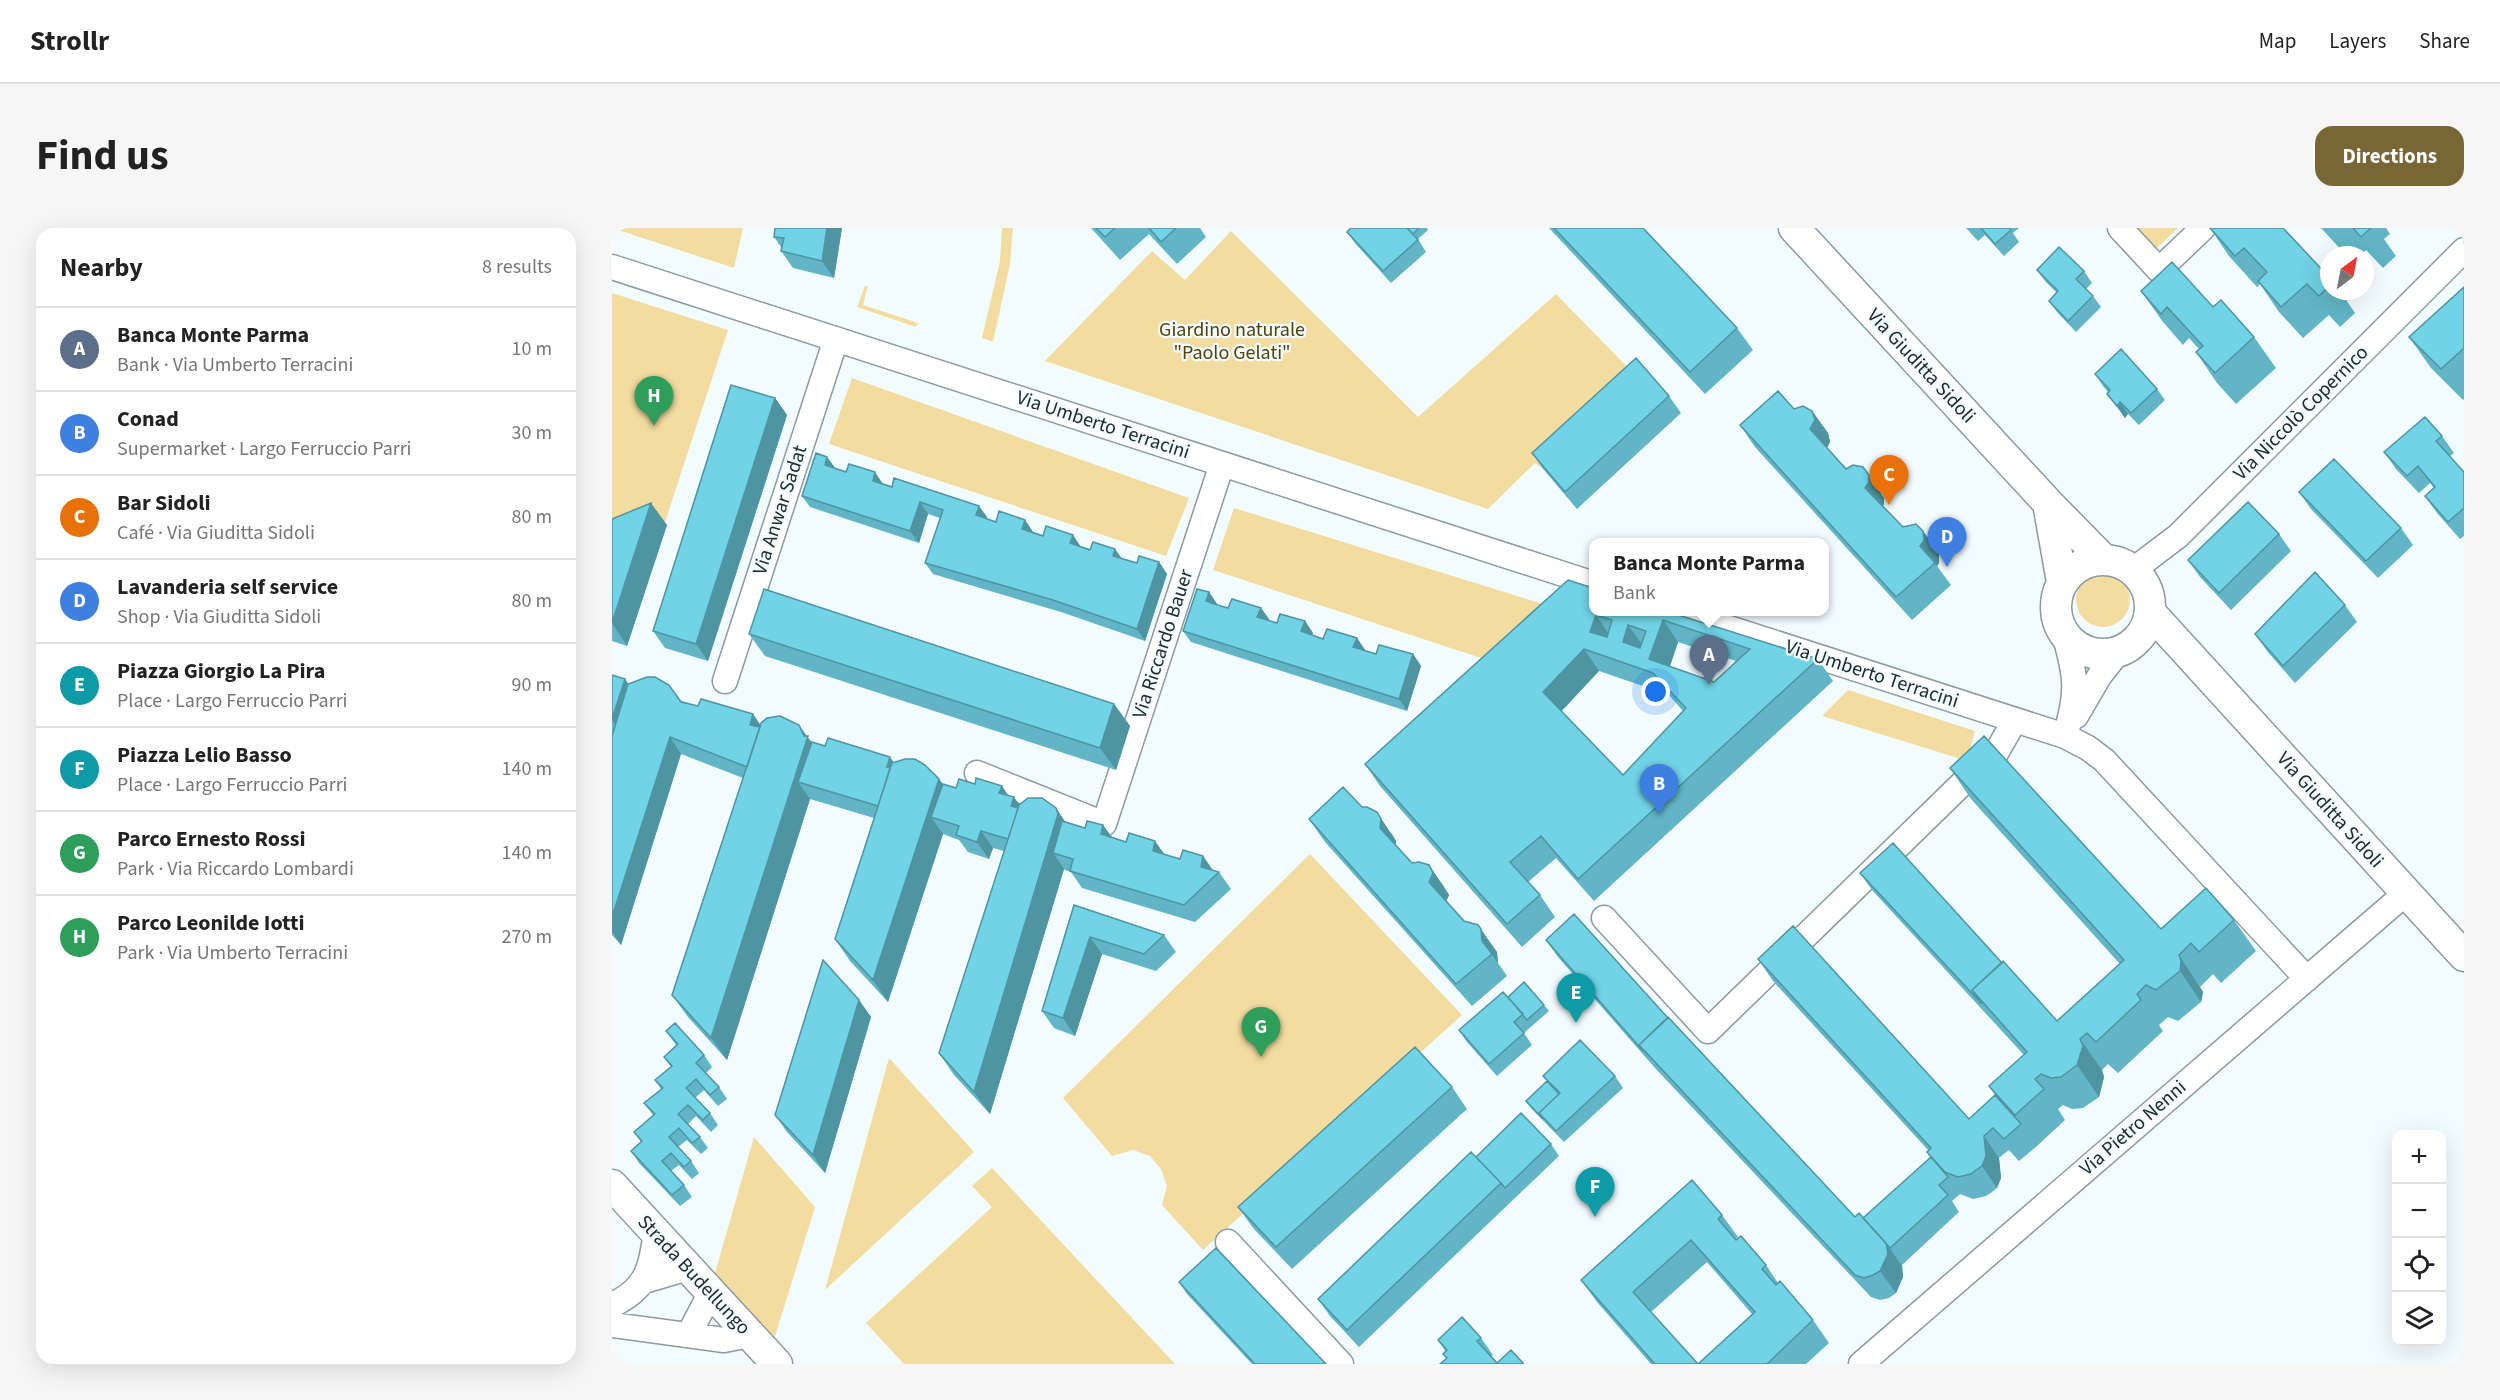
<!DOCTYPE html>
<meta charset="utf-8">
<style>
body{margin:0;font-family:"Source Sans 3",sans-serif;background:#f6f6f6;color:#222}
.controls{position:absolute;right:18px;bottom:18px;display:grid;overflow:hidden;border-radius:12px;box-shadow:0 6px 24px #0002}
.controls button{width:54px;height:54px;display:grid;place-items:center;padding:0;border:0;border-bottom:2px solid #e0e0e0;background:#fff;color:#222;font:30px sans-serif}
.compass{position:absolute;left:1708px;top:18px;width:54px;height:54px;border-radius:50%;background:#fff;box-shadow:0 6px 24px #0002;rotate:32deg}
.you{position:absolute;left:1044px;top:464px;width:21px;height:21px;margin:-15px;border:4px solid #fff;border-radius:50%;background:#1a73e8;box-shadow:0 0 0 9px #1a73e833}
.badge{display:grid;place-items:center;width:39px;height:39px;border-radius:50%;background:#786634;color:#fff;font-size:20px;font-weight:700}
.pin{position:absolute;translate:-50% -50px;filter:drop-shadow(0 2px 3px #0008)}
.pin::after{content:'';position:absolute;top:32px;width:21px;height:18px;background:inherit;clip-path:polygon(0 0,100% 0,50% 100%)}
.popup{position:absolute;left:977px;top:310px;width:240px;height:78px;box-sizing:border-box;display:grid;place-content:center;border-radius:12px;background:#fff;filter:drop-shadow(0 2px 4px #0005);font-size:20px;white-space:nowrap;color:#767676}
.popup b{font-size:22px;color:#222}
.popup::after{content:'';position:absolute;left:50%;top:100%;margin-left:-12px;border:12px solid transparent;border-top-color:#fff}
.list{margin:0;padding:0;list-style:none}
h2{display:flex;justify-content:space-between;align-items:center;height:78px;margin:0;padding:0 24px;font-size:26px}
h2 small{font-size:20px;font-weight:400;color:#767676}
.list li{display:grid;grid-template-columns:39px 1fr auto;gap:18px;align-items:center;box-sizing:border-box;height:84px;padding:0 24px;border-top:2px solid #e0e0e0}
.list b{display:block;font-size:22px;white-space:nowrap}
.list p{margin:0;font-size:20px;white-space:nowrap;color:#767676}
.list em{font-size:20px;font-style:normal;color:#767676}
.icon{flex:none;width:33px;height:33px;fill:none;stroke:currentColor;stroke-width:2;stroke-linecap:round;stroke-linejoin:round}
.map{position:relative;flex:none;width:1852px;height:1136px;overflow:hidden;border-radius:18px}
header{display:flex;align-items:center;gap:36px;box-sizing:border-box;height:84px;padding:0 30px;background:#fff;border-bottom:2px solid #e0e0e0}
header strong{font-size:28px}
nav{display:flex;gap:33px;margin-inline-start:auto;font-size:21px}
.intro{display:flex;align-items:center;justify-content:space-between;box-sizing:border-box;height:144px;padding:0 36px}
h1{margin:0;font-size:42px}
.button{padding:15px 27px;border-radius:18px;background:#786634;color:#fff;font-size:21px;font-weight:700}
main{display:flex;gap:36px;padding:0 36px}
aside{flex:1;background:#fff;border-radius:18px;box-shadow:0 6px 24px #0002}
.map>svg:first-child{display:block}
.green{fill:#f3dca0}
.lines{fill:none;stroke-linecap:round;stroke-linejoin:round}
.minor-casing{stroke:#8c9b9e;stroke-width:27}
.tertiary-casing{stroke:#8c9b9e;stroke-width:33}
.minor{stroke:#fff;stroke-width:24}
.tertiary{stroke:#fff;stroke-width:30}
.wall{fill:#61b5c6;fill-rule:evenodd}
.shaded-wall{fill:#4f94a1}
.building{fill:#71d3e6;stroke:#4f94a1;stroke-width:1.5;fill-rule:evenodd}
.labels{text-anchor:middle;dominant-baseline:central;stroke-width:4.5;stroke-linejoin:round;paint-order:stroke}
.park-label{font-size:20px;fill:#534105;stroke:#f2fcfe}
.street-label{font-size:20px;fill:#242a2b;stroke:#f2fcfe}
</style>
<header>
<strong>Strollr</strong>
<nav><a>Map</a><a>Layers</a><a>Share</a></nav>
</header>
<div class="intro"><h1>Find us</h1><a class="button">Directions</a></div>
<main>
<aside>
<h2>Nearby<small>8 results</small></h2>
<ul class="list">
<li><span class="badge" style="background:#5c6f8a">A</span><div><b>Banca Monte Parma</b><p>Bank · Via Umberto Terracini</p></div><em>10 m</em></li>
<li><span class="badge" style="background:#3f7fe0">B</span><div><b>Conad</b><p>Supermarket · Largo Ferruccio Parri</p></div><em>30 m</em></li>
<li><span class="badge" style="background:#e8710a">C</span><div><b>Bar Sidoli</b><p>Café · Via Giuditta Sidoli</p></div><em>80 m</em></li>
<li><span class="badge" style="background:#3f7fe0">D</span><div><b>Lavanderia self service</b><p>Shop · Via Giuditta Sidoli</p></div><em>80 m</em></li>
<li><span class="badge" style="background:#0f9aa8">E</span><div><b>Piazza Giorgio La Pira</b><p>Place · Largo Ferruccio Parri</p></div><em>90 m</em></li>
<li><span class="badge" style="background:#0f9aa8">F</span><div><b>Piazza Lelio Basso</b><p>Place · Largo Ferruccio Parri</p></div><em>140 m</em></li>
<li><span class="badge" style="background:#2e9e5b">G</span><div><b>Parco Ernesto Rossi</b><p>Park · Via Riccardo Lombardi</p></div><em>140 m</em></li>
<li><span class="badge" style="background:#2e9e5b">H</span><div><b>Parco Leonilde Iotti</b><p>Park · Via Umberto Terracini</p></div><em>270 m</em></li>
</ul>
</aside>
<div class="map">
<svg width="1852" height="1136" viewBox="0 0 1852 1136">
<rect width="100%" height="100%" fill="#f2fcfe"/>
<!-- green -->
<path class="green" d="M0 0H131L122 40Z
M390 0H401L398 36 381 114 370 110 388 33Z
M1523 0H1566L1543 22Z
M619 3 806 189 944 66 1023 147 931 241 923 235 876 281 433 133 540 23 573 52Z
M253 58H256L251 77 306 95 304 99 245 79Z
M0 65 116 102 53 294 0 315Z
M240 150 577 270 554 328 217 216Z
M622 280 934 377 869 430 601 342Z
M1464 372a27 27 0 1 1 54 0a27 27 0 1 1-54 0Z
M1236 462 1363 503 1357 525 1349 531 1210 488Z
M698 626 850 787 591 1022 550 977 555 958 549 941 538 928 521 922 500 928 451 870Z
M277 830 362 924 213 1062Z
M142 909 203 979 160 1118 99 1059Z
M380 940 563 1136H292L254 1095 380 979 360 958Z"/>
<g class="lines">
<defs>
<path id="minor" d="M1508 0 1547 42 1591 0
M0 39 982 356
M1521 342 1566 308 1852 22
M1067 384 1453 508 1476 520 1492 532 1695 751
M1452 406C1465 449 1466 466 1453 508
M113 453 224 111
M1464 488 1488 447 1507 423
M365 545 492 596 610 236
M992 690 1096 803 1358 548 1380 532 1403 492
M616 1014 729 1136
M32 1053 76 1040
M0 1077C36 1060 38 1041 44 1005
M0 1097 112 1112 138 1107
M77 1106 99 1064
M1249 1136 1794 665"/>
<path id="tertiary" d="M1182 0 1436 275 1491 331
M1436 275 1450 354
M1444 379a47 47 0 1 1 94 0a47 47 0 1 1-94 0Z
M1538 384 1852 728
M0 957 165 1136"/>
</defs>
<!-- minor casing -->
<use href="#minor" class="minor-casing"/>
<!-- tertiary casing -->
<use href="#tertiary" class="tertiary-casing"/>
<!-- minor -->
<use href="#minor" class="minor"/>
<!-- tertiary -->
<use href="#tertiary" class="tertiary"/>
</g>
<!-- wall -->
<path class="wall" d="M163 0H230L222 50 181 40 169 23V19L162 9Z
M479 0H588L594 9 565 36 537 6 508 32Z
M739 0H815L816 2 806 11 814 24 779 55 743 15 735 4Z
M937 0H1031L1125 100 1141 122 1093 166Z
M1354 0H1407L1401 5 1407 14 1392 28 1373 7 1366 13Z
M1598 0 1717 49V63H1728L1743 85 1728 99 1717 87 1691 110 1667 84 1648 56 1645 59 1617 28Z
M1709 0H1774L1778 6 1772 11 1784 28 1771 40 1754 22 1749 27H1734Z
M1425 42 1472 43 1480 55 1474 61 1481 68 1489 79 1464 104 1445 84 1437 73 1445 65 1433 53Z
M1852 59V171L1851 172 1819 140 1797 109Z
M1529 63 1601 79 1642 109 1664 140 1624 176 1605 155 1584 124 1587 121 1577 110 1571 117 1551 94Z
M1483 146 1545 161 1553 172 1527 197 1516 186 1513 190 1495 166 1496 164 1491 158Z
M1057 168 1069 185 965 281 932 242 920 225Z
M163 170 175 187 96 433 53 420 41 403Z
M1182 181 1200 183 1216 205 1218 214 1215 220 1234 241 1272 270V276L1271 278 1291 299 1311 303 1327 325V335L1325 338 1339 357 1300 392 1143 219 1128 197Z
M1830 208 1842 225 1838 228 1852 244V308L1848 311 1825 285 1813 268 1822 260 1818 255 1807 265 1784 241 1772 224Z
M215 229 223 240 375 289V291L384 294 413 292 421 304 525 335 547 334 555 346 533 413 449 384 321 346 313 335 328 290 316 286 307 315 198 279 190 268Z
M1687 264 1789 300 1801 317 1766 350 1699 281Z
M0 291 55 297 15 418 0 413Z
M1667 306 1679 323 1619 382 1588 349 1576 332Z
M956 352 1206 431 1221 453 982 673 944 630 916 654 928 667 943 689 910 719 768 558 753 536ZM1066 414 1124 433 1102 454 1058 438ZM987 443 1057 467 1071 483 1011 547 949 483Z
M597 364 605 376V377L616 380H649L657 392 665 395 693 393 701 405 700 407 711 411 745 410 753 422 752 423 764 426H801L809 438 795 483 579 414 571 403Z
M1733 377 1745 394 1683 455 1655 423 1643 406Z
M137 406 502 476 518 498 504 542 153 428Z
M0 447 13 451 16 456 86 478 141 486 148 497 194 508 200 514 213 518 282 534 327 551 331 556 344 560 397 568 407 577 454 594 473 600 491 597 500 609 552 627 568 631 591 628 600 642 607 644 619 661 583 694 470 660 459 644 453 642 452 641 378 886 342 847 327 825 392 623 381 620 377 631 356 624 347 612 331 606 276 774 238 733 223 711 262 590 198 571 115 832 76 789 60 767 131 550 69 526 9 717 0 707Z
M1338 540 1549 701 1622 692 1644 723 1609 755 1601 746 1588 759 1591 764 1589 774 1566 793 1556 789 1547 797 1551 803 1506 845 1496 836 1490 842 1492 849 1487 869 1471 880 1460 881 1451 877 1446 881 1453 892 1425 918 1407 933 1397 922 1387 930 1389 950 1385 960 1380 964 1374 968 1361 971 1348 966 1340 973 1347 984 1290 1037 1291 1049 1284 1065 1277 1070 1268 1072 1259 1069 1043 840 946 729 934 712 1056 790 1243 989 1251 990 1319 929 1315 924 1317 923 1161 753 1146 731 1357 891 1383 867 1377 858 1412 827 1260 662 1248 645 1390 735 1445 793 1508 736 1359 571Z
M750 579 780 606 784 613V617L800 635 817 637 832 659 837 667 834 673 852 693 885 724 886 735 895 748 860 778 713 614 697 591Z
M462 677 552 707 564 724 544 743 490 726 463 808 442 800 430 783Z
M896 769 932 777 937 783 912 805 920 817 885 848 855 814 847 802Z
M247 772 259 789 213 945 175 904 163 887Z
M54 803 92 827 100 839 94 845 107 859 115 871 106 878 92 862 83 870 98 885 106 897 99 904 84 888 76 896 88 909 96 920 89 926 75 912 66 919 79 933 87 945 80 951 67 937 59 943 72 957 80 969 68 978 27 935 19 923 29 914 22 904 41 887 32 875 49 861 43 852 59 839 52 829 64 817Z
M931 848H1003L1011 860 952 914 918 879 914 873 935 853Z
M840 859 855 881 680 1041 642 1001 626 979Z
M939 916 947 928 747 1119 718 1088 706 1071 864 929Z
M1110 987 1126 1009 1123 1012 1154 1037 1166 1055 1201 1092 1217 1115 1194 1136H1039L985 1074 969 1052ZM1095 1034 1140 1086 1086 1136 1039 1084Z
M567 1054 714 1136H640L575 1066Z
M869 1110 881 1127 879 1128 885 1135 899 1122 912 1136H828L834 1130 831 1126 834 1124 826 1112Z"/>
<!-- shaded-wall -->
<path class="shaded-wall" d="M215 0H230L222 50 210 33Z
M163 170 175 187 96 433 84 416Z
M1508 174 1516 186 1513 190 1505 178Z
M1200 183 1216 205 1218 214 1213 223 1198 201Z
M215 229 223 240 213 237Z
M263 244 271 256 261 253Z
M1257 247 1272 270V276L1269 282 1253 260Z
M308 274 316 286 307 315 298 303Z
M39 275 55 297 15 418 0 395Z
M367 278 375 289 372 299 364 287Z
M413 292 421 304 418 312 410 301Z
M1311 303 1327 325V335L1325 338 1308 318Z
M461 307 469 319 458 315Z
M503 321 511 332 501 328Z
M547 334 555 346 533 413 525 401Z
M597 364 605 376 602 385 594 373Z
M649 380 657 391 653 400 645 389Z
M984 387 999 409 994 426 978 404Z
M1051 392 1066 414 1053 453 1037 431Z
M693 393 701 405 697 415 689 403Z
M1016 397 1032 419 1026 437 1011 414Z
M745 410 753 422 749 431 741 419Z
M972 421 987 443 947 486 931 464Z
M801 426 809 438 795 483 787 471Z
M13 451 28 473 15 514 0 492Z
M502 476 518 498 504 542 488 520Z
M141 486 152 502 138 497Z
M187 497 211 531 186 554 198 571 115 832 99 810Z
M58 509 69 526 9 717 0 704V689Z
M278 529 290 546 275 539Z
M327 551 342 573 319 589 331 606 276 774 261 752Z
M390 558 400 573 402 569 423 599 413 630 387 565Z
M444 580 459 602 441 625 452 641 378 886 362 864Z
M765 584 784 613 783 622 768 600Z
M491 597 503 614 489 606Z
M369 603 381 620 377 631 365 614Z
M543 613 555 630 541 623Z
M591 628 603 645 589 639Z
M817 637 832 659 837 667 833 676 817 654Z
M866 697 885 724 886 735 870 713Z
M478 709 490 726 463 808 451 790Z
M1567 727 1591 764 1589 774 1568 743Z
M247 772 259 789 213 945 201 927Z
M1468 811 1490 842 1492 849 1487 869 1465 837Z
M1372 908 1387 930 1389 950 1385 960 1370 938Z
M1274 1015 1290 1038 1291 1049 1284 1065 1268 1043Z"/>
<!-- building -->
<path class="building" d="M163 0H215L210 33 169 23 172 10 162 9Z
M484 0H503L493 9Z
M537 0H564L549 14Z
M739 0H795L806 12 771 43 735 4Z
M795 0H807L801 6Z
M942 0H1031L1125 100 1078 144Z
M1369 0H1397L1399 2 1383 16Z
M1598 0H1671L1717 49V58L1707 68 1695 56 1669 79 1646 53 1655 44 1632 20 1623 28Z
M1741 0H1759L1749 9Z
M1447 19 1472 43 1464 51 1481 68 1456 93 1437 73 1446 63 1425 42Z
M1560 34 1601 79 1609 72 1642 109 1603 145 1584 124 1591 118 1555 79 1549 86 1529 63Z
M1852 59V120L1829 141 1797 109Z
M1509 121 1545 161 1519 185 1508 174 1505 178 1495 166 1498 162 1483 146Z
M1024 130 1057 168 953 264 920 225Z
M119 157 163 170 84 416 41 403Z
M1166 163 1182 181 1191 178 1200 183 1203 192 1198 201 1234 241 1241 237 1251 239 1257 247V254L1253 260 1291 299 1304 296 1311 303 1312 313 1308 318 1323 335 1284 369 1128 197Z
M1813 189 1830 208 1824 213 1852 244V280L1836 294 1813 268 1823 259 1806 238 1795 248 1772 224Z
M204 225 215 229 213 237 234 244 237 236 263 244 261 253 280 259 282 250 367 278 364 287 384 294 387 283 413 292 410 301 431 308 434 298 461 307 458 315 478 322 481 314 503 321 501 328 525 335 527 328 547 334 525 401 441 372 313 335 331 282 308 274 298 303 190 268Z
M1722 231 1789 300 1754 333 1687 264Z
M1636 274 1667 306 1607 365 1576 332Z
M39 275 0 395V291Z
M1703 344 1733 377 1671 438 1643 406Z
M956 352 981 360V384H1057L1206 431 966 651 929 608 898 634 928 667 895 696 753 536ZM984 387 1000 392 995 409 978 404ZM1051 392 1138 421 1102 454 1037 431ZM1016 397 1034 403 1028 420 1011 414ZM972 421 1041 445 1074 480 1011 547 931 464Z
M152 361 502 476 488 520 137 406Z
M585 361 597 364 594 373 602 376 616 380 620 371 649 380 645 389 665 395 668 386 693 393 689 403 711 411 715 401 745 410 741 419 764 426 767 417 801 426 787 471 571 403Z
M0 447 13 451 0 491Z
M35 449H43L57 457 69 474 86 478 89 471 141 486 138 497 148 499 135 539 58 509 0 689V508L16 456Z
M168 488 187 497 192 508H196L99 810 60 767 149 495 155 490Z
M1372 508 1549 701 1594 660 1622 692 1587 724 1579 715 1567 727 1569 733 1568 743 1544 762 1534 757 1525 766 1529 772 1484 814 1475 805 1468 811 1471 818 1465 837 1449 849 1439 850 1429 846 1423 851 1432 861 1403 887 1377 858 1415 824 1360 762 1391 733 1445 793 1512 732 1338 540Z
M216 510 278 529 275 539 278 540 266 578 186 554 200 514 213 518Z
M293 531H303L313 537 327 551 261 752 223 711 280 535Z
M364 550 390 558 387 565 402 569 399 578 406 580 396 611 369 603 365 614 344 607 347 598 319 589 331 556 344 560 347 551 363 556Z
M731 559 750 579H755L765 584 769 591 768 600 800 635 807 634 817 637 821 645 817 654 852 693 866 697 869 701 870 713 880 726 844 756 697 591Z
M416 570H430L444 580 446 586 362 864 327 825 407 577Z
M450 593 473 600 475 593 491 597 489 606 514 614 517 605 543 613 541 623 568 631 571 622 591 628 589 639 607 644 572 677 458 643 461 631 441 625Z
M1281 615 1390 735 1360 762 1370 776 1248 645Z
M462 677 552 707 532 726 478 709 451 790 430 783Z
M962 686 1056 790 1027 817 1031 823 934 712Z
M1181 698 1357 891 1383 867 1409 896 1392 911 1381 900 1372 908 1374 928 1370 938 1364 942 1359 946 1346 949 1333 944 1315 924 1319 920 1146 731Z
M211 732 247 772 201 927 163 887Z
M912 754 932 777 915 792 896 769Z
M891 764 911 786 902 794 912 805 877 836 847 802Z
M1056 789 1243 989 1247 985 1274 1015 1276 1026 1268 1043 1261 1047 1252 1050 1243 1047 1027 817Z
M63 795 92 827 84 835 107 859 98 867 84 851 74 860 98 885 91 892 76 877 66 886 88 909 80 915 67 900 57 909 79 933 72 939 59 925 50 933 72 957 60 967 19 923 30 913 22 904 43 886 32 875 51 860 43 852 60 838 52 829 66 816 54 803Z
M968 812 1003 848 944 903 927 885 948 865 931 848Z
M803 819 840 859 664 1019 626 979Z
M935 853 947 866 927 885 931 891 914 873Z
M909 885 939 916 893 960 889 955 864 929Z
M859 924 889 955 735 1102 706 1071Z
M1319 929 1336 949 1327 957 1336 967 1278 1020 1251 990Z
M1080 952 1110 987 1106 991 1124 1012 1129 1008 1154 1037 1150 1041 1164 1057 1168 1053 1201 1092 1155 1136H1043L969 1052ZM1079 1012 1143 1084 1086 1136 1021 1064Z
M604 1020 714 1136H643L567 1054Z
M850 1089 869 1110 865 1113 885 1135 899 1122 911 1135 910 1136H828L835 1130 831 1126 835 1122 826 1112Z"/>
<g class="labels">
<!-- park labels -->
<g class="park-label">
<text x="620" y="102">Giardino naturale<tspan x="620" dy="23">"Paolo Gelati"</tspan></text>
</g>
<!-- street labels -->
<g class="street-label">
<text transform="translate(1309 138) rotate(47)">Via Giuditta Sidoli</text>
<text transform="translate(1689 185) rotate(-45)">Via Niccolò Copernico</text>
<text transform="translate(491 197) rotate(18)">Via Umberto Terracini</text>
<text transform="translate(168 282) rotate(-72)">Via Anwar Sadat</text>
<text transform="translate(551 416) rotate(-72)">Via Riccardo Bauer</text>
<text transform="translate(1260 446) rotate(18)">Via Umberto Terracini</text>
<text transform="translate(1718 582) rotate(48)">Via Giuditta Sidoli</text>
<text transform="translate(1521 900) rotate(-41)">Via Pietro Nenni</text>
<text transform="translate(82 1047) rotate(47)">Strada Budellungo</text>
</g>
</g>
</svg>
<div class="controls">
<button>+</button>
<button>−</button>
<button><svg class="icon" aria-label="locate" viewBox="0 0 24 24"><circle cx="12" cy="12" r="6"/><path d="M12 2v4M12 18v4M2 12h4M18 12h4"/></svg></button>
<button><svg class="icon" aria-label="layers" viewBox="0 0 24 24"><path d="M12 4l9 5-9 5-9-5zM3 14l9 5 9-5"/></svg></button>
</div>
<svg class="compass" viewBox="-18 -18 36 36"><path d="M0-13l5 13h-10z" fill="#e53935"/><path d="M0 13l5-13h-10z" fill="#767676"/></svg>
<div class="you"></div>
<div class="pin badge" style="left:1097px;top:457px;background:#5c6f8a">A</div>
<div class="popup"><b>Banca Monte Parma</b>Bank</div>
<div class="pin badge" style="left:1047px;top:586px;background:#3f7fe0">B</div>
<div class="pin badge" style="left:1277px;top:277px;background:#e8710a">C</div>
<div class="pin badge" style="left:1335px;top:339px;background:#3f7fe0">D</div>
<div class="pin badge" style="left:964px;top:795px;background:#0f9aa8">E</div>
<div class="pin badge" style="left:983px;top:989px;background:#0f9aa8">F</div>
<div class="pin badge" style="left:649px;top:829px;background:#2e9e5b">G</div>
<div class="pin badge" style="left:42px;top:198px;background:#2e9e5b">H</div>
</div>
</main>
